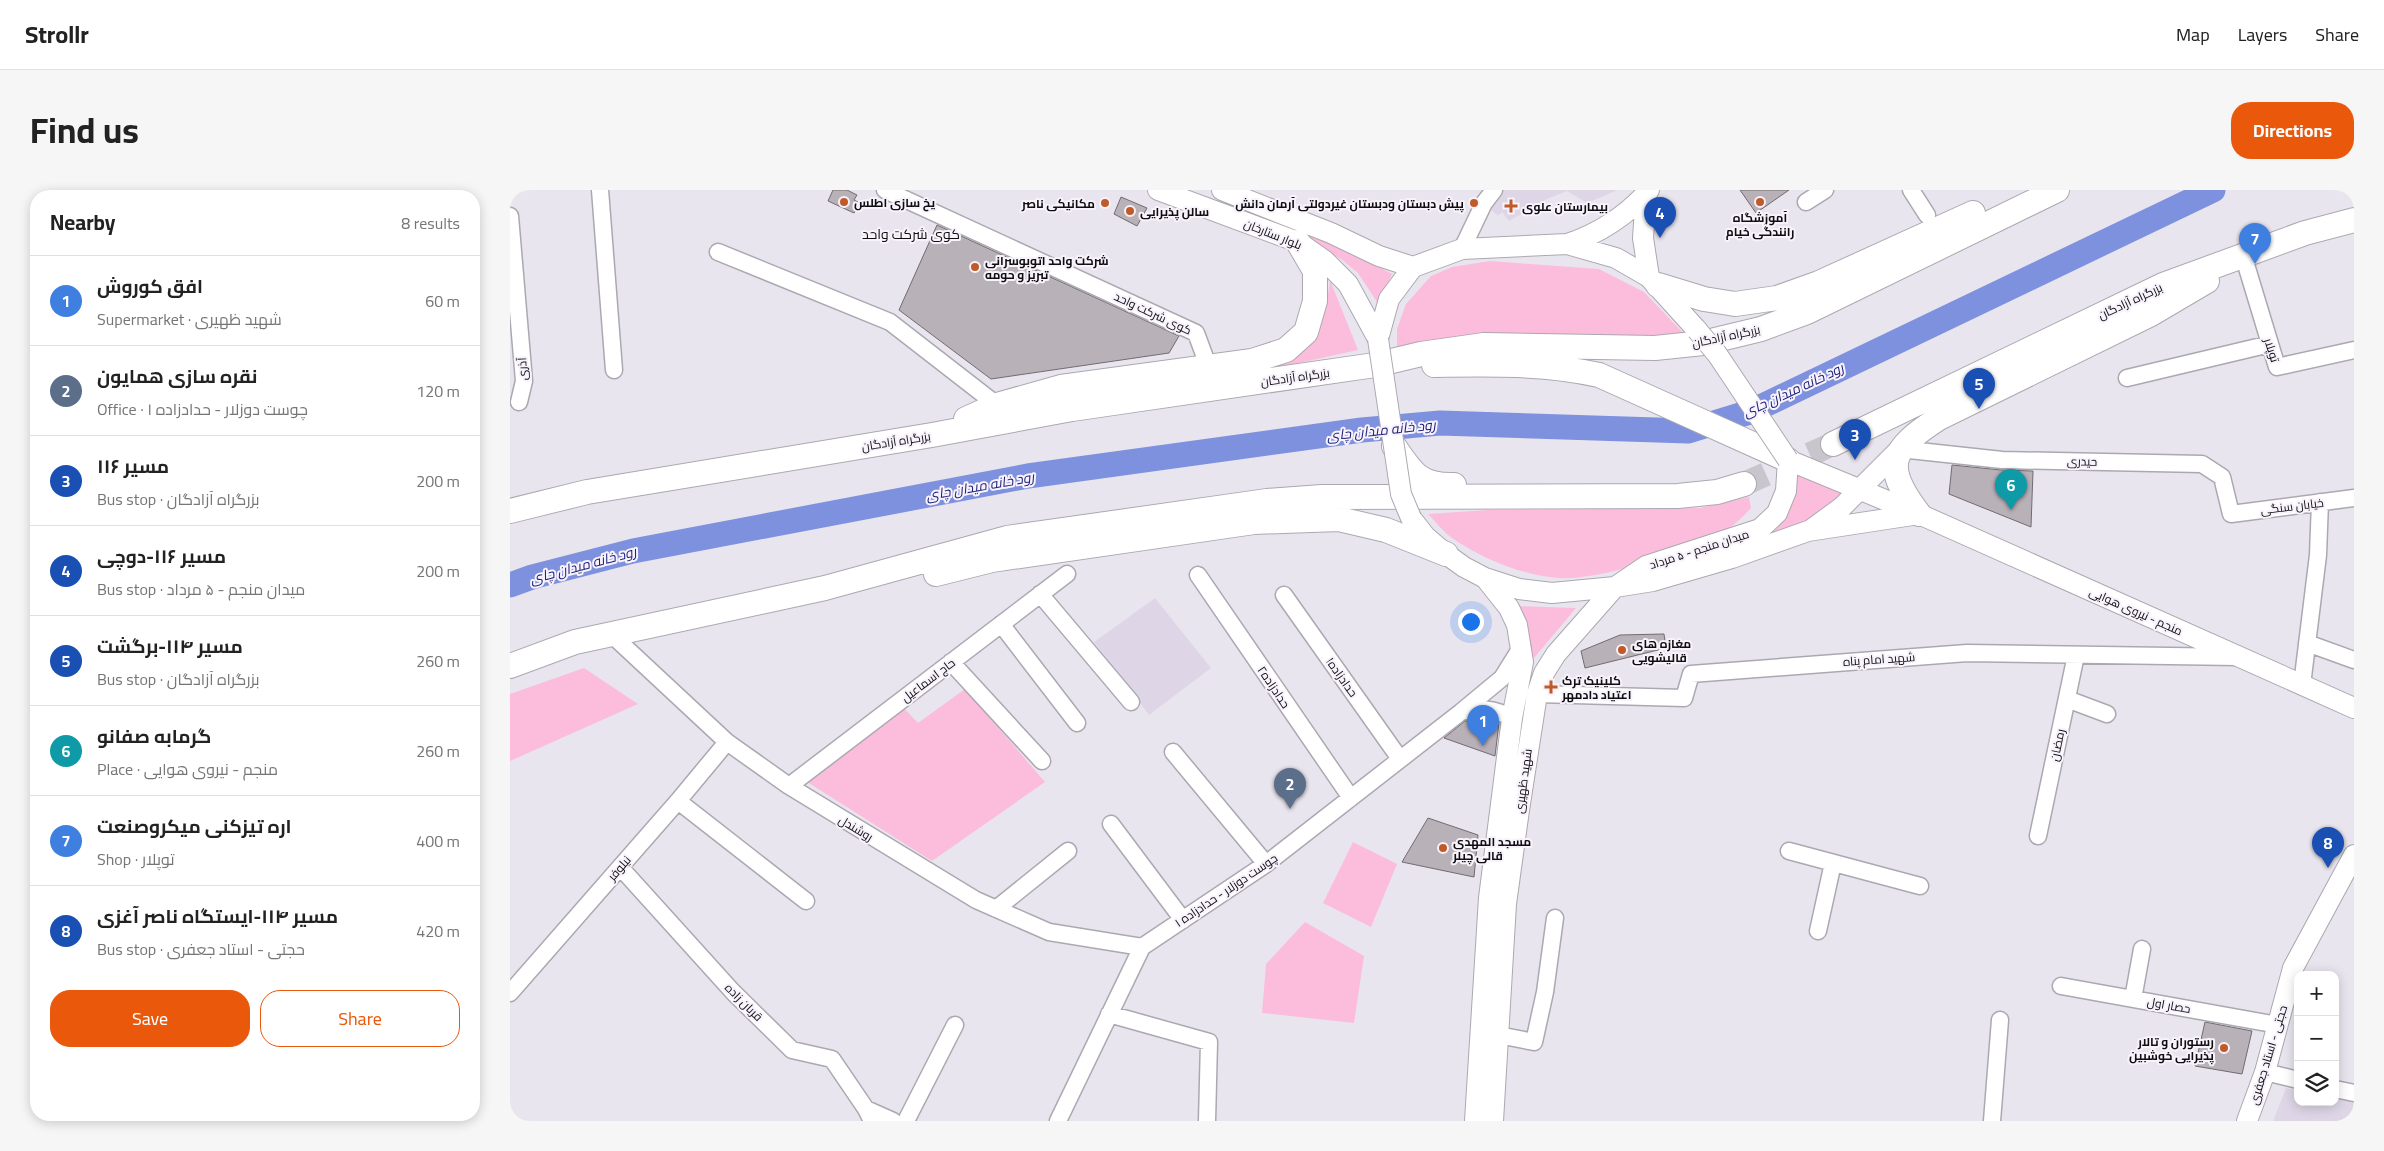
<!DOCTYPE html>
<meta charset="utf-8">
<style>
body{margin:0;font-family:Georgia,Cairo,serif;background:#f6f6f6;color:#222}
.controls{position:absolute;right:15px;bottom:15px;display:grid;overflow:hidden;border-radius:10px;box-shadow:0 2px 12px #0003}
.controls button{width:45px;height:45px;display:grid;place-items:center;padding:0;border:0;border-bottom:1px solid #e0e0e0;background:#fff;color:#222;font:25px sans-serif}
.you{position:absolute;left:960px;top:431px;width:18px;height:18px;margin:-12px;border:4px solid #fff;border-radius:50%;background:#1a73e8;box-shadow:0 0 0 8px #1a73e833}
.badge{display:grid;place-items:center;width:32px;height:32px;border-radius:50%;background:#ea580c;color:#fff;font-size:16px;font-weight:700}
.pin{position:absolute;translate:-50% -41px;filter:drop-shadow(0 1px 2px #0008)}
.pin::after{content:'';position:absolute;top:26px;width:18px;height:15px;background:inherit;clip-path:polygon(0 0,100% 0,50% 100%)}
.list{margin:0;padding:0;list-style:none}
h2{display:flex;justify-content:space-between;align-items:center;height:65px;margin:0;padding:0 20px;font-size:21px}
h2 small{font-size:16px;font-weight:400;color:#767676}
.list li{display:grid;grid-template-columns:32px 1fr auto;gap:15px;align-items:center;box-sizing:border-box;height:90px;padding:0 20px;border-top:1px solid #e0e0e0}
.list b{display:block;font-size:19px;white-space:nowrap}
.list p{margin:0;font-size:16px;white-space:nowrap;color:#767676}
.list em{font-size:16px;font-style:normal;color:#767676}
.actions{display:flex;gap:10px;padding:15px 20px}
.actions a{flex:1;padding:11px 0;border:1px solid #ea580c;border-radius:20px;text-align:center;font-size:18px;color:#ea580c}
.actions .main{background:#ea580c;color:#fff}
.icon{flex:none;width:28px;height:28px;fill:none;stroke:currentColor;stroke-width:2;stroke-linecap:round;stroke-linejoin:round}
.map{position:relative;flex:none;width:1844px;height:931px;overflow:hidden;border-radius:20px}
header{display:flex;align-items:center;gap:30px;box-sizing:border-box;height:70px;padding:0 25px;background:#fff;border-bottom:1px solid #e0e0e0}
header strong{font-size:24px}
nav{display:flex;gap:28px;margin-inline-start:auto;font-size:18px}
.intro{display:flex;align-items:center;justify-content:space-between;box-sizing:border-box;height:120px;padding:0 30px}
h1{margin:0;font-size:35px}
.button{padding:12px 22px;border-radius:20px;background:#ea580c;color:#fff;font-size:18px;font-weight:700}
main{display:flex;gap:30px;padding:0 30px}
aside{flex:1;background:#fff;border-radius:20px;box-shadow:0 2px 12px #0003}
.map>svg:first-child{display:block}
.built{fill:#ded6e6}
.green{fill:#fcbddd}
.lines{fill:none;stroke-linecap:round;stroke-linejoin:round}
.river{stroke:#7d91de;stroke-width:25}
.building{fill:#b9b1b8;stroke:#726b71}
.highway-tunnel{stroke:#c8c5cd;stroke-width:24;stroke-dasharray:24 12;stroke-linecap:butt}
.minor-casing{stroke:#aca8b1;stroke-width:19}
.major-casing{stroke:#aca8b1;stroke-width:22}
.highway-casing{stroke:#aca8b1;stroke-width:26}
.minor{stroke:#fff;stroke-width:16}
.major{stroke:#fff;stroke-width:20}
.highway{stroke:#fff;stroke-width:24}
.major-bridge-casing{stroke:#aca8b1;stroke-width:22;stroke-linecap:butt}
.major-bridge{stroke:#fff;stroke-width:20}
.poi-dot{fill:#c05b29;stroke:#f7f2fb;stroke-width:2}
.labels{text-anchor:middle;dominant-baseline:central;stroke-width:4;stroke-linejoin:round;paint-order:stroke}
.poi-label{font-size:12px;font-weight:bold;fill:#0e0d0f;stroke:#f7f2fb;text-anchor:start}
.street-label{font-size:12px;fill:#0e0d0f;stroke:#f7f2fb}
.neighbourhood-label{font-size:14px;fill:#0e0d0f;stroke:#f7f2fb}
.water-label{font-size:14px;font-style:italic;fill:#1a1f77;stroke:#f7f2fb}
</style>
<header>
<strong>Strollr</strong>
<nav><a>Map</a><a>Layers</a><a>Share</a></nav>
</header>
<div class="intro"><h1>Find us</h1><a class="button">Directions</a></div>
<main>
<aside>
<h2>Nearby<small>8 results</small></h2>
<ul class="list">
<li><span class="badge" style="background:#3f7fe0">1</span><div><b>افق کوروش</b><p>Supermarket · شهید ظهیری</p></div><em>60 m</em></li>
<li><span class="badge" style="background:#5c6f8a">2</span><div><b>نقره سازی همایون</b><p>Office · چوست دوزلار - حدادزاده ۱</p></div><em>120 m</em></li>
<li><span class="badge" style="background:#1a4fb4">3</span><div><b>مسیر ۱۱۶</b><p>Bus stop · بزرگراه آزادگان</p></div><em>200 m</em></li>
<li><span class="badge" style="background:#1a4fb4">4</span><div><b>مسیر ۱۱۶-دوچی</b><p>Bus stop · میدان منجم - ۵ مرداد</p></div><em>200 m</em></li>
<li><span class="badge" style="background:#1a4fb4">5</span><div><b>مسیر ۱۱۴-برگشت</b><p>Bus stop · بزرگراه آزادگان</p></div><em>260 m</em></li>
<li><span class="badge" style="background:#0f9aa8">6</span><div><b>گرمابه صفانو</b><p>Place · منجم - نیروی هوایی</p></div><em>260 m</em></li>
<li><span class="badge" style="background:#3f7fe0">7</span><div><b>اره تیزکنی میکروصنعت</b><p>Shop · توپلار</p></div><em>400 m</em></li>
<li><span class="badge" style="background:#1a4fb4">8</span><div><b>مسیر ۱۱۴-ایستگاه ناصر آغزی</b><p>Bus stop · حجتی - استاد جعفری</p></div><em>420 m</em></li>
</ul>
<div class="actions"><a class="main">Save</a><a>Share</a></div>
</aside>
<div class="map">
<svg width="1844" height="931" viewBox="0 0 1844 931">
<rect width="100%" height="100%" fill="#e9e5ee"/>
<!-- built -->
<path class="built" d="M987 0H1108L1077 13 1057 1 1037 9 999 31 992 22 988 26 974 13Z
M645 408 701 478 639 525 584 452Z
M1776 898 1788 901V912H1825V908L1843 912 1844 931H1763Z"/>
<!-- green -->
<path class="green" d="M780 35 840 61 882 84 869 115 848 83 831 69 779 40Z
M980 71 1089 79 1134 102 1179 149 887 161V139L896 114 921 86 942 77Z
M820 90 848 160 766 178C774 174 783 169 790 164 811 145 817 116 820 90Z
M1288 285 1332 303C1309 328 1284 339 1252 346L1270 328Z
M1239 307 1241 318C1212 351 1180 361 1139 372 1113 379 1074 390 1048 388 1011 385 973 369 942 348 933 342 925 331 918 324L978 320 1190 318Z
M1005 416 1066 418 1024 468Z
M74 478 128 514 0 571V504Z
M455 499 535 592 422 671 294 590 393 517 408 533Z
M843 652 887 674 861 737 813 713Z
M795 732 854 766 844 833 752 823 756 774Z"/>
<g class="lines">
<!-- river -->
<path class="river" d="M0 395 22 387 123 361 518 286 852 240 930 233 1178 241 1240 222 1703 0"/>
</g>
<!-- building -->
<path class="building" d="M323 0H337L347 5 344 10 350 13 344 23 318 11Z
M1230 0H1279L1246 23Z
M611 7 637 18 627 36 604 24Z
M427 35 669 146 659 163 481 189 389 120Z
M1442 275 1491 280 1523 281 1521 337 1439 304Z
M1154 444 1156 458 1075 478 1071 461 1110 445Z
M971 530 989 533 985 566 934 548 955 531Z
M918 628 968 645 964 687 892 672Z
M1695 832 1742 841 1732 884 1685 876Z"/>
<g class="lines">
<!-- highway-tunnel -->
<path class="highway-tunnel" d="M1234 294 1323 254"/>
<defs>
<path id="minor" d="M90 0 104 180
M375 0 686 143 699 178
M1401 0 1417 25
M1296 12 1315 0
M0 26 14 191 9 212
M952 59 974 13 984 0
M208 62 380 132 487 215
M1734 68 1767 177 1844 160
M1617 188 1760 154
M1390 259 1492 270 1692 274 1712 287 1721 324 1844 308
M688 385 841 608
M530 404 621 512
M774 405 890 569
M491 434 567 533
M101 444 217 552 279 596 466 710 539 742 632 757
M1797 453 1844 470
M441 472 532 571
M1792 495 1808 365 1810 312
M1027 504 1174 508 1181 484 1457 463 1728 467
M1557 509 1597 524
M1002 528C984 518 971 518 951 522L992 488 1012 456
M663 562 756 674
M279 596 557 384
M168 611 296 711
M601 634 673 730
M1528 646 1566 465
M1279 661 1410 696
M110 677 223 802 282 860 322 869 356 919 362 931
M486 719 558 661
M1308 741 1323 673
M1551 796 1768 835
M0 803 168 611 217 552
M1623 809 1632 759
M599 824 699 852 697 931
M978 843 1024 852 1035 802 1045 728
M1755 882 1788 890
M1825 899 1844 903
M356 919 383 931
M396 931 445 835
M548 931 632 757 756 674 951 522
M1482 931 1490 830"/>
<path id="major" d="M648 0 788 52 815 71 838 94 868 149
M712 0 821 43 869 66 903 77
M1136 4 1133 48 1139 87
M1057 54C1087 45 1119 24 1139 0
M868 149 879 109 903 77 952 59 1057 54 1106 68 1139 87 1187 140
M1409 324 1844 518
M901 328 915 346 936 364 954 377 975 388 1009 399 1042 403 1105 397 1136 376 1250 339 1267 323 1276 301 1278 270 1409 324 1298 341 1222 368 1143 391 1105 397 1046 464 1034 483 1027 504 1009 620 996 714 983 931
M1302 339 1332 317 1390 259
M965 931 979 708 1002 528 1013 472 1007 435 999 418 976 389
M1737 931 1755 882 1783 778 1844 665"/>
<path id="highway" d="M1148 95 1194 109 1225 114 1267 108 1309 93 1463 23
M924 175C980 174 1035 173 1089 185L1278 270
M456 229 487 215 551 197 742 171 776 160 796 142 805 111V81L788 52
M1323 254 1653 95 1795 43 1844 30
M884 256C902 283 910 296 944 295
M0 321 77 302 422 245 562 219 865 175 911 164 974 155 1145 158 1193 153 1251 139 1297 122 1547 0
M1409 324C1371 275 1381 259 1429 228L1641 124 1697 91
M426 384 482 370 744 332 829 329 876 340 936 364
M0 476 65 452 315 398 497 348 757 311 812 307 1168 306 1207 302 1234 294"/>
</defs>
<!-- minor casing -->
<use href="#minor" class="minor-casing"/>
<!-- major casing -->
<use href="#major" class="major-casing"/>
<!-- highway casing -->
<use href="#highway" class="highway-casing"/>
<!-- minor -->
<use href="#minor" class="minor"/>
<!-- major -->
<use href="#major" class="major"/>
<!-- highway -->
<use href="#highway" class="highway"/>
<defs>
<path id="major-bridge" d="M1187 140 1207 164 1278 270
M868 149 891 304 901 328"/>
</defs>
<!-- major-bridge casing -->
<use href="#major-bridge" class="major-bridge-casing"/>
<!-- major-bridge -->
<use href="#major-bridge" class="major-bridge"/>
</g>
<!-- markers -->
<g class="poi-dot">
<circle cx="334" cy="12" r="5"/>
<circle cx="1250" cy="12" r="5"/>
<circle cx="595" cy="13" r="5"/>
<circle cx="964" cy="13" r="5"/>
<path d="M998.5 8.5h5v5h5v5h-5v5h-5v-5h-5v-5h5z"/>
<circle cx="620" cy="21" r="5"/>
<circle cx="465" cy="77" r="5"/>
<circle cx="1112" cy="460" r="5"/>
<path d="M1038.5 489.5h5v5h5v5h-5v5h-5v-5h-5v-5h5z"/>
<circle cx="933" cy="658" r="5"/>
<circle cx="1714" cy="858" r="5"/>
</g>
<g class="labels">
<!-- poi labels -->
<g class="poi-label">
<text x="344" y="12">یخ سازی اطلس</text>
<text x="585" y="13" text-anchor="end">مکانیکی ناصر</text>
<text x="954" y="13" text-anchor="end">پیش دبستان ودبستان غیردولتی آرمان دانش</text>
<text x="1012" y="16">بیمارستان علوی</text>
<text x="630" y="21">سالن پذیرایی</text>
<text x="1250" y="27" text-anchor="middle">آموزشگاه<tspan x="1250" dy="14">رانندگی خیام</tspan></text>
<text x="475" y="70">شرکت واحد اتوبوسرانی<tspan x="475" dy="14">تبریز و حومه</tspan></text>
<text x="1122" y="453">مغازه های<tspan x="1122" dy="14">قالیشویی</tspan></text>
<text x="1052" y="490">کلینیک ترک<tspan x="1052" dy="14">اعتیاد دادمهر</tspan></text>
<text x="943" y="651">مسجد المهدی<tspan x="943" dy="14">قالی چیلر</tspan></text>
<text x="1704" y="851" text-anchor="end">رستوران و تالار<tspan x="1704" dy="14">پذیرایی خوشبین</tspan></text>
</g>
<!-- street labels -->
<g class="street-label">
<text transform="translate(763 44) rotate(22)">بلوار ستارخان</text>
<text transform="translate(1620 111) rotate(-25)">بزرگراه آزادگان</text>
<text transform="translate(643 123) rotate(25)">کوی شرکت واحد</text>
<text transform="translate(1216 146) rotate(-12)">بزرگراه آزادگان</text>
<text transform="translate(1762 160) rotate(72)">توپلار</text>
<text transform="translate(12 179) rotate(-92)">آذری</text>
<text transform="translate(785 187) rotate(-8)">بزرگراه آزادگان</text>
<text transform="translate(386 251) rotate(-9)">بزرگراه آزادگان</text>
<text transform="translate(1572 271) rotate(1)">حیدری</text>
<text transform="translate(1782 316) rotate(-7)">خیابان سنگی</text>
<text transform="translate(1189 359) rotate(-18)">میدان منجم - ۵ مرداد</text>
<text transform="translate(1626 421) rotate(24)">منجم - نیروی هوایی</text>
<text transform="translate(1369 469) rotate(-4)">شهید امام پناه</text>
<text transform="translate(832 487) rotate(55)">حدادزاده۱</text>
<text transform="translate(418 490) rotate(-37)">حاج اسماعیل</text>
<text transform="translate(764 497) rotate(56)">حدادزاده۲</text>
<text transform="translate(1547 555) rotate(-78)">رمضان</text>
<text transform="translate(1013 591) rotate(-82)">شهید ظهیری</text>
<text transform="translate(346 638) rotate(31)">روشندل</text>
<text transform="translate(109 678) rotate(-49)">نیلوفر</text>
<text transform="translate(716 700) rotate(-34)">چوست دوزلار - حدادزاده ۱</text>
<text transform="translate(234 812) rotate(45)">قربان زاده</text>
<text transform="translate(1659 815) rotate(10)">حصار اول</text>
<text transform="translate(1758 865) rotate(-73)">حجتی - استاد جعفری</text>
</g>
<!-- neighbourhood labels -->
<g class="neighbourhood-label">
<text x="401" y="44">کوی شرکت واحد</text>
</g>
<!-- water labels -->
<g class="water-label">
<text transform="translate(1283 200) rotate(-25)">رود خانه میدان چای</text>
<text transform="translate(871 240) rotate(-6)">رود خانه میدان چای</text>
<text transform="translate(470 296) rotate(-10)">رود خانه میدان چای</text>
<text transform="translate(73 375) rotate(-15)">رود خانه میدان چای</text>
</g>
</g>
</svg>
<div class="controls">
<button>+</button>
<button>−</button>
<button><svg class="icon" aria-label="layers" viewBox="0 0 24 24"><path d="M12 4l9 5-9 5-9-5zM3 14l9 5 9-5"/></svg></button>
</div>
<div class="you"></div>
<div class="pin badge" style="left:973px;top:556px;background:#3f7fe0">1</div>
<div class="pin badge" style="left:780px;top:619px;background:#5c6f8a">2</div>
<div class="pin badge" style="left:1345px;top:270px;background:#1a4fb4">3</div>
<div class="pin badge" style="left:1150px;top:48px;background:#1a4fb4">4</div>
<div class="pin badge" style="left:1469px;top:219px;background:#1a4fb4">5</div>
<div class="pin badge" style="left:1501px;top:320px;background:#0f9aa8">6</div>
<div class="pin badge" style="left:1745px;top:74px;background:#3f7fe0">7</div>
<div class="pin badge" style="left:1818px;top:678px;background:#1a4fb4">8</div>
</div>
</main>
